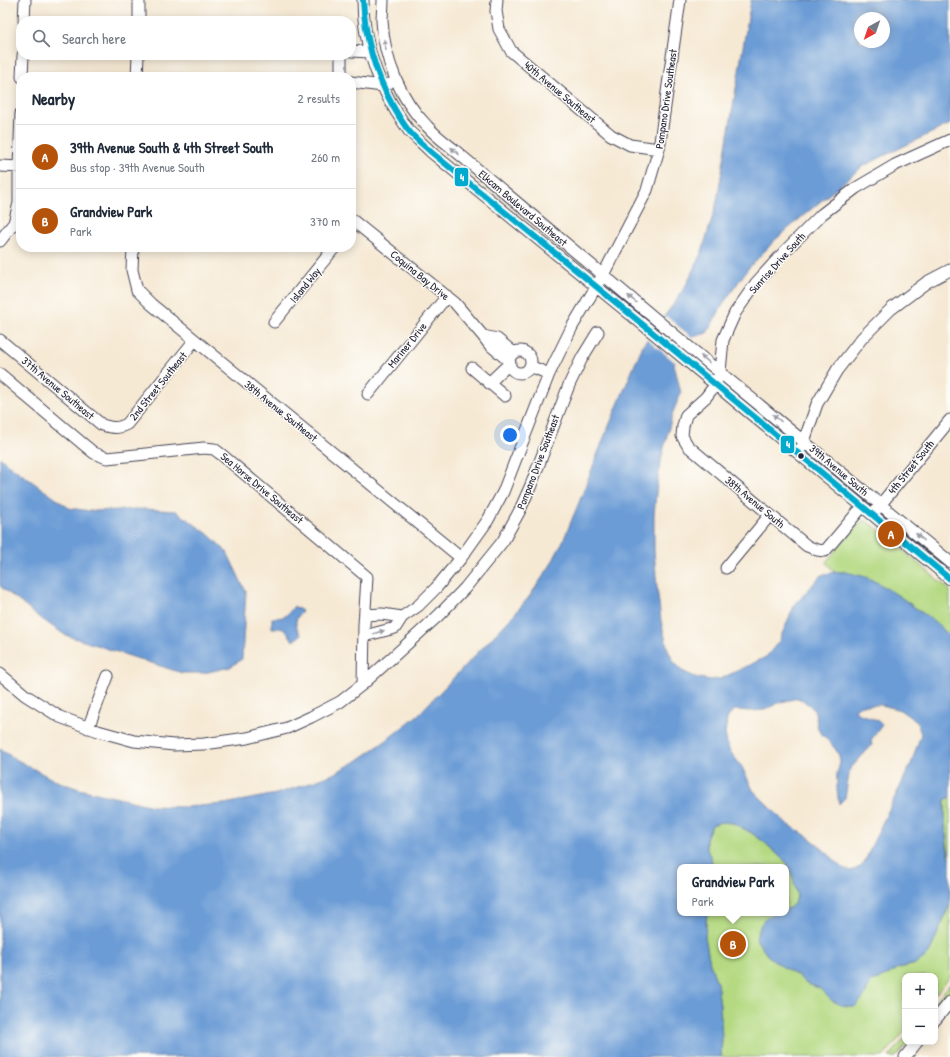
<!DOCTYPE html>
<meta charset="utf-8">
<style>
body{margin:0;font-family:"Patrick Hand",sans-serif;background:#f6f6f7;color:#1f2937}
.controls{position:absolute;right:12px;bottom:12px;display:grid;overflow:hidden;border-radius:8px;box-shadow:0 2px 10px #0003}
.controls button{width:36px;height:36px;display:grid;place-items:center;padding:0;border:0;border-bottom:1px solid #e0e1e3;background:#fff;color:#1f2937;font:20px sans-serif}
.compass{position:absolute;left:854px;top:12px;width:36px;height:36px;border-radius:50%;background:#fff;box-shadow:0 2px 10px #0003;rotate:220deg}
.you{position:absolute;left:510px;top:435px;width:14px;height:14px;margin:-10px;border:3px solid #fff;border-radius:50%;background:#1a73e8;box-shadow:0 0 0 6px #1a73e833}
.badge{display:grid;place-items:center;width:26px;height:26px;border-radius:50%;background:#b45309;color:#fff;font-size:13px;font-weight:700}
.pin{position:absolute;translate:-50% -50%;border:2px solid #fff;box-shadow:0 1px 4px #0006}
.popup{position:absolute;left:677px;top:864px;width:112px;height:52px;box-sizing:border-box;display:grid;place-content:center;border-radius:8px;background:#fff;filter:drop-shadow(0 1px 3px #0005);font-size:13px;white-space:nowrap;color:#747a83}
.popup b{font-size:15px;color:#1f2937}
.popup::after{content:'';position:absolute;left:50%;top:100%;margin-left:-8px;border:8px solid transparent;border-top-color:#fff}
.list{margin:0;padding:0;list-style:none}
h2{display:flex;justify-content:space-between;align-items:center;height:52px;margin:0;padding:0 16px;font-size:17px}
h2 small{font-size:13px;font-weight:400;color:#747a83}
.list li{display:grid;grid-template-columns:26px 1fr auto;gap:12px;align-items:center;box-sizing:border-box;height:64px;padding:0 16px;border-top:1px solid #e0e1e3}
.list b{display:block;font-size:15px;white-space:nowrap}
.list p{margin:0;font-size:13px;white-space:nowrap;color:#747a83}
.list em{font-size:13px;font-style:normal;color:#747a83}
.icon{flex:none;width:22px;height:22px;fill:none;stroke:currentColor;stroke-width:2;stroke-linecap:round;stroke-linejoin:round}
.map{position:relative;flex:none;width:950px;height:1057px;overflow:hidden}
.search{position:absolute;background:#fff;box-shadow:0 2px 10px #0003;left:16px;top:16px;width:340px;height:44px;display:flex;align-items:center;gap:10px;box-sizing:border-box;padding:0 14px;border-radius:16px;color:#747a83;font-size:15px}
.panel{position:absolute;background:#fff;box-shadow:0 2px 10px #0003;left:16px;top:72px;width:340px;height:180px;border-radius:16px}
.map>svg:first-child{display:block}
.green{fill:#b4d981;stroke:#6b7e5e}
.water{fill:#6c9cd6;stroke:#475f88;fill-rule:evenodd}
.pier{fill:#f6e9d4}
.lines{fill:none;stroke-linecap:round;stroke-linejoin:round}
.minor-casing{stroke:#424052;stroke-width:13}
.minor{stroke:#fff;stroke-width:11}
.bus-1-casing{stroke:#fdfcf7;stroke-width:9}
.bus-1{stroke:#00a9ce;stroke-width:6}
.oneway{fill:#9c9ca7}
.bus-dot{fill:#22223b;stroke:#fdfcf7;stroke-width:1.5}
.labels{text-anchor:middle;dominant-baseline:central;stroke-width:3;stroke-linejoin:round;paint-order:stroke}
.street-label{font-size:11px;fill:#22223b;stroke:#fdfcf7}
.line-badge{stroke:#fdfcf7;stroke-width:1.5}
.badge-label{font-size:11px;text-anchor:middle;font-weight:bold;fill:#fff}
</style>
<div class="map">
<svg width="950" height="1057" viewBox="0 0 950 1057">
<rect width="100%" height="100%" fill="#fdfcf7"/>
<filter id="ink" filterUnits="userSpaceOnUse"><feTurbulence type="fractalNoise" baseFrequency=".025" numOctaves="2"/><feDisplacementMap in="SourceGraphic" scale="8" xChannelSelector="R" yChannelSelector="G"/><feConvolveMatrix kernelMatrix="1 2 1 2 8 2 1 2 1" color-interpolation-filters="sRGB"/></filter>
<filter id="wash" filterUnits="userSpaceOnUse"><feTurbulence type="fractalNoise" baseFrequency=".012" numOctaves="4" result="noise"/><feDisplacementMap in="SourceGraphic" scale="16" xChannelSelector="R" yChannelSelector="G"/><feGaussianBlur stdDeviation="0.9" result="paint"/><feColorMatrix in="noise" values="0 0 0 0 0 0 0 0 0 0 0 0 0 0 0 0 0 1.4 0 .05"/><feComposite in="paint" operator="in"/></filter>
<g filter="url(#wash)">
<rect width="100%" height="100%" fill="#f6e9d4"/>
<!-- green -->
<path class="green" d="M864 520 874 526 950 590V636L935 622 899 596 878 583 846 572H834L826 562 854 529Z
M950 797V858C945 839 945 819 945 799Z
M720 822 733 823 750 832 764 842 787 863 792 875 796 890 797 898 793 905 786 910V867H712C713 856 704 850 706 841 706 836 710 830 712 825Z
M950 904V977L935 995V976H905V1031L883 1057H721L722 1038 720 1006 717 983 710 964 705 936 707 913H775C766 919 758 928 756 939L767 955 783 967 799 977 805 983 819 988 831 1000 864 997 871 982 884 977 899 968 916 964 929 954Z
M950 984V994L935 1011V1002Z
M905 1038V1042H909L896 1057H889Z"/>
<!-- water -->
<path class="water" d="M751 0H950V124L863 166 803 216 775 240 747 270 725 301 707 333 693 337 674 364 681 393 673 412 662 456 657 484 654 515V549L657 587 661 621 668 650 674 662 684 672 695 677 708 680 720 679 766 657 779 641 794 606 821 575 834 572H846L866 577 878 583 899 596 935 622 950 636V797L945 800V825L947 847 950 858V904L929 954 916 964 899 968 884 977 871 982 864 997 855 1007 841 1005 831 1000 819 988 805 983 799 977 783 967 767 955 756 939C758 928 764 915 776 913 779 912 783 913 786 913V910L793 905 797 898 796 890 792 875 787 863 764 842 750 832 733 823 721 822 712 825C710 830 706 836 706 841 704 850 713 856 712 867H680V913H707L705 937 710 964 717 983 720 1006 722 1038 721 1057H0V749L12 757 54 780 79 789 153 806 184 807 224 804 276 794 304 785 331 775 355 762 384 742 418 715 510 619 529 597 550 566 563 541 580 500 603 440 643 345 675 302 686 285 702 251 716 206ZM860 18H884V42H860ZM798 698C804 701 809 704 813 709 818 716 815 724 819 730 824 739 840 749 840 761 840 765 838 769 837 773 836 783 837 794 839 804L845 798 850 769 872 745 871 740 882 725C877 718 865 716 857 713L855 710 856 708 861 705H882L900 710 917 722 921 734 911 764 877 834 865 861 858 868 851 871 843 868 825 851 810 838 794 828 785 822 753 790 742 767 729 750 725 734 727 719 730 714 735 710 751 711 765 710 771 707 777 703Z
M0 457 6 463 69 508 91 511 144 509 176 511 208 534 227 552 246 592 242 659 230 667 204 673H182L65 635 36 615 0 586Z
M294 606 302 611C294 621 294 624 301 635L293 641C287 631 285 627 272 628V618C285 618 287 616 294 606Z"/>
<!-- pier -->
<path class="pier" d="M666 316 694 339 676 363 647 339Z"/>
</g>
<g filter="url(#ink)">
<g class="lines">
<defs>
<path id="minor" d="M363 0C363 40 376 79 397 113 401 119 405 125 409 131 416 138 424 145 431 152L652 332 950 579
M383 0C383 7 382 14 382 21 384 59 400 99 427 126 434 134 443 141 452 148L689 347 950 562
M497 0 496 11 499 29 511 51 611 135 630 145 659 149
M24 21 25 0
M139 21V0
M351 51 370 52
M341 55V77
M22 77 23 55
M137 77 138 55
M351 82 383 86 388 84
M0 166 21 167
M351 219 455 303 483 336 489 344 509 361
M0 241 14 223 19 203V167L21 113
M133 247 132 270 137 290 151 304 461 558
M274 322 335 247
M483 336 497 339 514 353
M0 340 102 425C113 428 117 429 127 424L194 341
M509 362a11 11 0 1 1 22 0a11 11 0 1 1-22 0Z
M530 366 549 374
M472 368 505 396
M0 374 83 444 94 453 107 458 204 448 214 449 222 455 367 577 364 625 363 684
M489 383 510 363
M368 394 447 296
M802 447 817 404 837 370 862 338 891 309 927 282 950 270
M862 507 825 551 817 550 807 546 688 446 682 436 683 426 686 415 706 397 715 385 720 371 723 340 735 313 756 283 785 251 822 214 856 188 895 165 950 140
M876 510 950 420
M726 568 770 515
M365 615 382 614 402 617
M364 636 395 628 402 617 418 606 436 588 461 558 488 520 503 492 549 374 572 327 603 275 647 190 659 149 680 0
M0 674 25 695 60 717 98 731 134 741 174 745 204 744 247 738 287 728 311 717 340 702 363 684 439 615 465 588 503 541 519 512 531 485 569 385 582 358 598 332
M88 728 108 676
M935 1020 950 1002
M905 1057 917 1042"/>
</defs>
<!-- minor casing -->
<use href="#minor" class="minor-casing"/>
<!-- minor -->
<use href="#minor" class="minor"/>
<defs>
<path id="bus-1" d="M363 0C365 39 375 74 394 108 398 115 403 124 409 131 415 139 424 145 431 152L652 332 950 579"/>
</defs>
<!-- bus-1 casing -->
<use href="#bus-1" class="bus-1-casing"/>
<!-- bus-1 -->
<use href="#bus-1" class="bus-1"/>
</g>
<!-- one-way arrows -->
<defs><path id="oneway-solid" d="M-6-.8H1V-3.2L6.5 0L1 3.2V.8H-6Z"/></defs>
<g class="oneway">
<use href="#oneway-solid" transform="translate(385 45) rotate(-100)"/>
<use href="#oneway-solid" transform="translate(455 151) rotate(-140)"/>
<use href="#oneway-solid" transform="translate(632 299) rotate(-140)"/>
<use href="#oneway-solid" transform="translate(705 359) rotate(-141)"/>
<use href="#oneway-solid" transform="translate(777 418) rotate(-140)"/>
<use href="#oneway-solid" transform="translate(920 537) rotate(-140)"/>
<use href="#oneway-solid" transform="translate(379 632) rotate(-16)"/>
</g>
</g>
<!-- markers -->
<circle class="bus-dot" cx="801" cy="456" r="3.5"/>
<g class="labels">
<!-- street labels -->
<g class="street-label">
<text transform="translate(560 92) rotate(40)">40th Avenue Southeast</text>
<text transform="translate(666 99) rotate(-82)">Pompano Drive Southeast</text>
<text transform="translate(523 208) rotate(40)">Elkcam Boulevard Southeast</text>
<text transform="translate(777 263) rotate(-48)">Sunrise Drive South</text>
<text transform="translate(420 275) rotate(39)">Coquina Bay Drive</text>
<text transform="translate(305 285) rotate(-51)">Island Way</text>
<text transform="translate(407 345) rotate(-51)">Mariner Drive</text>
<text transform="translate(158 386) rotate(-51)">2nd Street Southeast</text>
<text transform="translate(58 388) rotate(40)">37th Avenue Southeast</text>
<text transform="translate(281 411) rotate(39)">38th Avenue Southeast</text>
<text transform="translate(538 462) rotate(-69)">Pompano Drive Southeast</text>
<text transform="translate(911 467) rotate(-51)">4th Street South</text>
<text transform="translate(839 470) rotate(40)">39th Avenue South</text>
<text transform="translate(262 488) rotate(40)">Sea Horse Drive Southeast</text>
<text transform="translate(755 502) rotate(40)">38th Avenue South</text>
</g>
</g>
<g class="line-badge">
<rect x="454" y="167" width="15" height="20" rx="4" fill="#00a9ce"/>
<rect x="780" y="435" width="15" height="19" rx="4" fill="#00a9ce"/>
</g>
<g class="badge-label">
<text x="462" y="181">4</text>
<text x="788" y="448">4</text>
</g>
</svg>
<div class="controls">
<button>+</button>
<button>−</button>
</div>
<svg class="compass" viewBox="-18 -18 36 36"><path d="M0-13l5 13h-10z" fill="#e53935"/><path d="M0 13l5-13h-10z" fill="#747a83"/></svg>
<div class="you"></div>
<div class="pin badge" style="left:891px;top:534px">A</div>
<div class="pin badge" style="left:733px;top:944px">B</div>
<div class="popup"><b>Grandview Park</b>Park</div>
<div class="search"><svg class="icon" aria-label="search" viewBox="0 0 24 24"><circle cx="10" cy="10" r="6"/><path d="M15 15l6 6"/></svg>Search here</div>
<section class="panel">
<h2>Nearby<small>2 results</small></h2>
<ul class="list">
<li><span class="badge">A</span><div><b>39th Avenue South &amp; 4th Street South</b><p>Bus stop · 39th Avenue South</p></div><em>260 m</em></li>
<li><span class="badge">B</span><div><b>Grandview Park</b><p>Park</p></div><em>370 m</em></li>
</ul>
</section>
</div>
